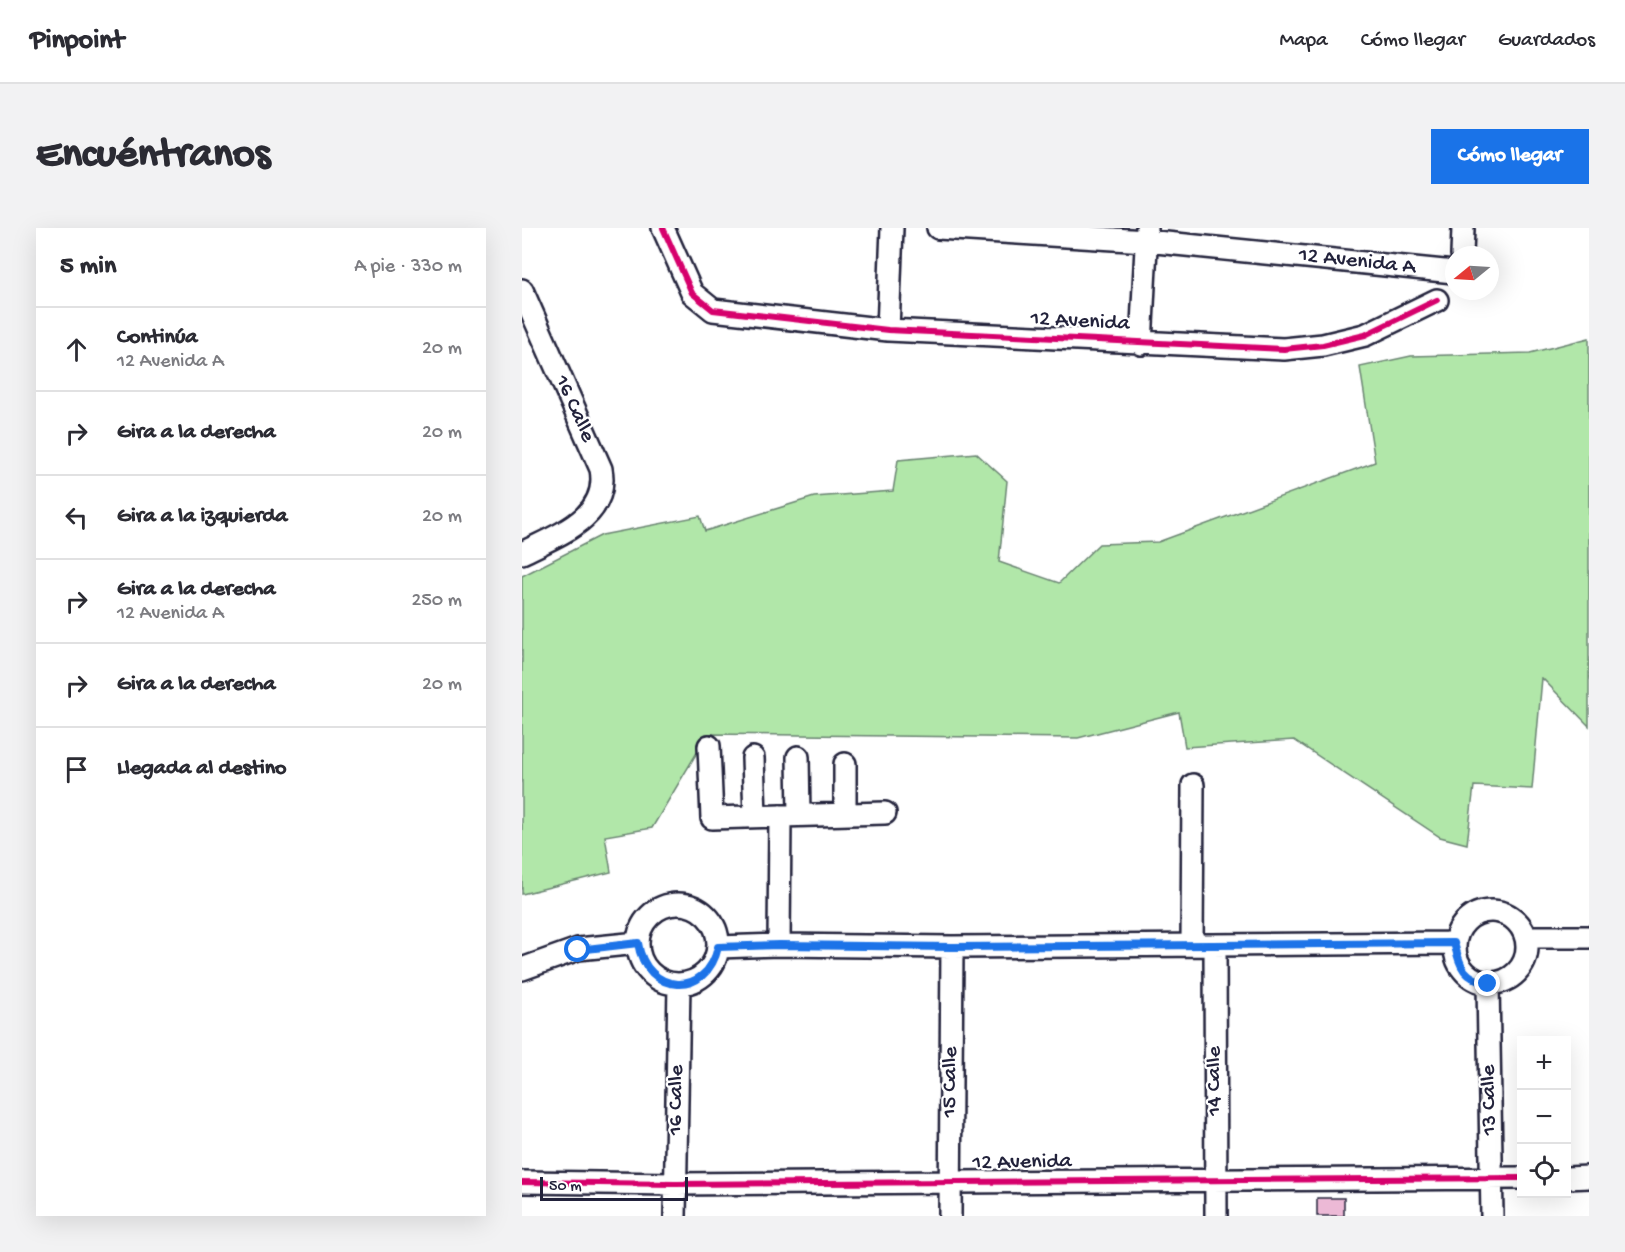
<!DOCTYPE html>
<html lang="es">
<meta charset="utf-8">
<style>
body{margin:0;font-family:"Gochi Hand",sans-serif;background:#f2f2f3;color:#2b2b33}
.controls{position:absolute;right:18px;bottom:18px;display:grid;overflow:hidden;border-radius:0px;box-shadow:0 6px 24px #0002}
.controls button{width:54px;height:54px;display:grid;place-items:center;padding:0;border:0;border-bottom:2px solid #e1e1e2;background:#fff;color:#2b2b33;font:30px sans-serif}
.compass{position:absolute;left:923px;top:18px;width:54px;height:54px;border-radius:50%;background:#fff;box-shadow:0 6px 24px #0002;rotate:252deg}
.scale{position:absolute;left:18px;bottom:15px;width:148px;box-sizing:border-box;padding-left:6px;border:3px solid #22223b;border-top:0;font-size:16px;line-height:21px;white-space:nowrap;color:#22223b;-webkit-text-stroke:4px #fff;paint-order:stroke}
.stop{position:absolute;width:18px;height:18px;margin:-14px;border:4px solid #1a73e8;border-radius:50%;background:#fff}
.stop.end{background:#1a73e8;border-color:#fff;box-shadow:0 2px 6px #0008}
.list{margin:0;padding:0;list-style:none}
h2{display:flex;justify-content:space-between;align-items:center;height:78px;margin:0;padding:0 24px;font-size:26px}
h2 small{font-size:20px;font-weight:400;color:#7c7c81}
.list li{display:grid;grid-template-columns:39px 1fr auto;gap:18px;align-items:center;box-sizing:border-box;height:84px;padding:0 24px;border-top:2px solid #e1e1e2}
.list b{display:block;font-size:22px;white-space:nowrap}
.list p{margin:0;font-size:20px;white-space:nowrap;color:#7c7c81}
.list em{font-size:20px;font-style:normal;color:#7c7c81}
.icon{flex:none;width:33px;height:33px;fill:none;stroke:currentColor;stroke-width:2;stroke-linecap:round;stroke-linejoin:round}
.map{position:relative;flex:none;width:1067px;height:988px;overflow:hidden;border-radius:0px}
header{display:flex;align-items:center;gap:36px;box-sizing:border-box;height:84px;padding:0 30px;background:#fff;border-bottom:2px solid #e1e1e2}
header strong{font-size:28px}
nav{display:flex;gap:33px;margin-inline-start:auto;font-size:21px}
.intro{display:flex;align-items:center;justify-content:space-between;box-sizing:border-box;height:144px;padding:0 36px}
h1{margin:0;font-size:42px}
.button{padding:15px 27px;border-radius:0px;background:#1a73e8;color:#fff;font-size:21px;font-weight:700}
main{display:flex;gap:36px;padding:0 36px}
aside{flex:1;background:#fff;border-radius:0px;box-shadow:0 6px 24px #0002}
.map>svg:first-child{display:block}
.green{fill:#b1e7a9;stroke:#6a8472;stroke-width:1.5}
.building{fill:#ecb9d6;stroke:#22223b;stroke-width:1.5}
.lines{fill:none;stroke-linecap:round;stroke-linejoin:round}
.minor-casing{stroke:#22223b;stroke-width:26}
.minor{stroke:#fff;stroke-width:21}
.cycleway-casing{stroke:#fff;stroke-width:10}
.cycleway{stroke:#d6006c;stroke-width:6}
.route{stroke:#1a73e8;stroke-width:8}
.labels{text-anchor:middle;dominant-baseline:central;stroke-width:4.5;stroke-linejoin:round;paint-order:stroke}
.street-label{font-size:22px;fill:#22223b;stroke:#fff}
</style>
<header>
<strong>Pinpoint</strong>
<nav><a>Mapa</a><a>Cómo llegar</a><a>Guardados</a></nav>
</header>
<div class="intro"><h1>Encuéntranos</h1><a class="button">Cómo llegar</a></div>
<main>
<aside>
<h2>5 min<small>A pie · 330 m</small></h2>
<ul class="list">
<li><svg class="icon" aria-label="ahead" viewBox="0 0 24 24"><path d="M12 20V5M6 11l6-6 6 6"/></svg><div><b>Continúa</b><p>12 Avenida A</p></div><em>20 m</em></li>
<li><svg class="icon" aria-label="right" viewBox="0 0 24 24"><path d="M7 20v-9h11M14 6l5 5-5 5"/></svg><div><b>Gira a la derecha</b></div><em>20 m</em></li>
<li><svg class="icon" aria-label="left" viewBox="0 0 24 24"><path d="M17 20v-9H6M10 6l-5 5 5 5"/></svg><div><b>Gira a la izquierda</b></div><em>20 m</em></li>
<li><svg class="icon" aria-label="right" viewBox="0 0 24 24"><path d="M7 20v-9h11M14 6l5 5-5 5"/></svg><div><b>Gira a la derecha</b><p>12 Avenida A</p></div><em>250 m</em></li>
<li><svg class="icon" aria-label="right" viewBox="0 0 24 24"><path d="M7 20v-9h11M14 6l5 5-5 5"/></svg><div><b>Gira a la derecha</b></div><em>20 m</em></li>
<li><svg class="icon" aria-label="arrive" viewBox="0 0 24 24"><path d="M6 21V4h12l-3 4 3 4H6"/></svg><div><b>Llegada al destino</b></div></li>
</ul>
</aside>
<div class="map">
<svg width="1067" height="988" viewBox="0 0 1067 988">
<rect width="100%" height="100%" fill="#fff"/>
<filter id="ink" filterUnits="userSpaceOnUse"><feTurbulence type="fractalNoise" baseFrequency=".0167" numOctaves="2"/><feDisplacementMap in="SourceGraphic" scale="12" xChannelSelector="R" yChannelSelector="G"/><feConvolveMatrix kernelMatrix="1 2 1 2 8 2 1 2 1" color-interpolation-filters="sRGB"/></filter>
<g filter="url(#ink)">
<!-- green -->
<path class="green" d="M1067 110V498L1020 450 1010 561 952 558 945 616 918 609 772 512 663 519 657 484 556 510 186 506 130 600 83 608 89 644 0 666V348L80 307 178 288 183 303 292 269 371 263 376 232 454 225 485 253 477 334 537 355 577 316 636 314 853 234 838 139 889 128 1008 125Z"/>
<!-- building -->
<path class="building" d="M795 970H822V988H795Z"/>
<g class="lines">
<defs>
<path id="minor" d="M141 0 170 65 191 82 366 102 762 121 801 117 843 107 915 72
M416 0 624 13 932 44
M940 27 941 0
M0 62 79 241C88 290 35 307 0 325
M366 102 370 0
M619 116 625 0
M187 518 190 590 363 585
M276 529 277 587
M231 530 233 588
M323 586V536
M116 716a40 40 0 1 1 80 0a40 40 0 1 1-80 0Z
M933 719a36 36 0 1 1 72 0a36 36 0 1 1-72 0Z
M1004 709H1067
M257 717 258 588
M670 717 671 557
M693 717 694 988
M196 719 257 717 430 719 932 715
M0 741 56 721 116 715
M966 756 970 988
M1044 950 1067 949
M0 954 153 956 999 950
M153 988 157 756
M428 988 430 719"/>
</defs>
<!-- minor casing -->
<use href="#minor" class="minor-casing"/>
<!-- minor -->
<use href="#minor" class="minor"/>
<defs>
<path id="cycleway" d="M141 0 170 65 191 82 366 102 762 121 801 117 843 107 915 72
M0 954 153 956 999 950"/>
</defs>
<!-- cycleway casing -->
<use href="#cycleway" class="cycleway-casing"/>
<!-- cycleway -->
<use href="#cycleway" class="cycleway"/>
</g>
</g>
<g class="lines" filter="url(#ink)">
<!-- route -->
<path class="route" d="M56 722 116 715C124 767 185 771 196 719L257 717 430 719 932 715C939 740 940 748 966 756"/>
</g>
<g class="labels">
<!-- street labels -->
<g class="street-label">
<text transform="translate(835 34) rotate(6)">12 Avenida A</text>
<text transform="translate(558 94) rotate(3)">12 Avenida</text>
<text transform="translate(52 181) rotate(66)">16 Calle</text>
<text transform="translate(693 853) rotate(-90)">14 Calle</text>
<text transform="translate(429 854) rotate(-89)">15 Calle</text>
<text transform="translate(155 872) rotate(-89)">16 Calle</text>
<text transform="translate(968 872) rotate(-91)">13 Calle</text>
<text transform="translate(500 935) rotate(-1)">12 Avenida</text>
</g>
</g>
</svg>
<div class="controls">
<button>+</button>
<button>−</button>
<button><svg class="icon" aria-label="locate" viewBox="0 0 24 24"><circle cx="12" cy="12" r="6"/><path d="M12 2v4M12 18v4M2 12h4M18 12h4"/></svg></button>
</div>
<svg class="compass" viewBox="-18 -18 36 36"><path d="M0-13l5 13h-10z" fill="#e53935"/><path d="M0 13l5-13h-10z" fill="#7c7c81"/></svg>
<div class="scale">50 m</div>
<div class="stop" style="left:56px;top:722px"></div>
<div class="stop end" style="left:966px;top:756px"></div>
</div>
</main>
